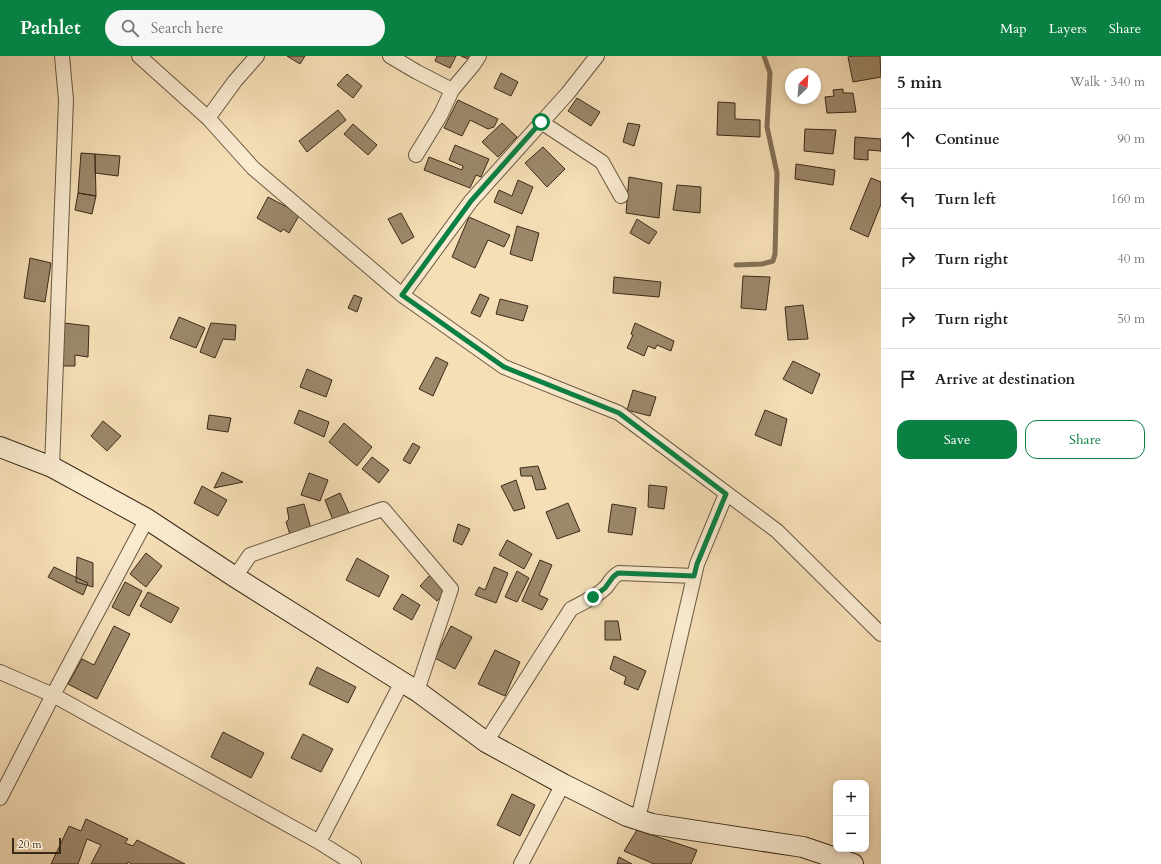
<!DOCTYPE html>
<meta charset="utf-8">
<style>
body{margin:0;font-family:Cardo,serif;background:#f6f6f6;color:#222}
.controls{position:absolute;right:12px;bottom:12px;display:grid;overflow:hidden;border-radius:8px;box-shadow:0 2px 6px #0003}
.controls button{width:36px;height:36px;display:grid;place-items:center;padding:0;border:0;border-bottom:1px solid #e0e0e0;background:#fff;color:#222;font:20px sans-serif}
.compass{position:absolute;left:785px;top:12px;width:36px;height:36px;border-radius:50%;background:#fff;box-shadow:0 2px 6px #0003;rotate:25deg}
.scale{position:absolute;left:12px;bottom:10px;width:49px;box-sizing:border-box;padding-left:4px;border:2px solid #3a2a18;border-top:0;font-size:11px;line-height:14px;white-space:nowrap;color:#3a2a18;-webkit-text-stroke:3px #f9ead0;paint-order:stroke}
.stop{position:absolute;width:12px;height:12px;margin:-9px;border:3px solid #0b8043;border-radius:50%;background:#fff}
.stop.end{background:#0b8043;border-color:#fff;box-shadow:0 1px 4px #0008}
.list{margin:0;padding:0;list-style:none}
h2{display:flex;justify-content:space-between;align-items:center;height:52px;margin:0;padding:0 16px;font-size:17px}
h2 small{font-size:13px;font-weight:400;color:#767676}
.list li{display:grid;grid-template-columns:26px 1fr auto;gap:12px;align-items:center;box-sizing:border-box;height:60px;padding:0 16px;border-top:1px solid #e0e0e0}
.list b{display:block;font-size:15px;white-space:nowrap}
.list em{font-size:13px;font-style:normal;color:#767676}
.actions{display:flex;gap:8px;padding:12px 16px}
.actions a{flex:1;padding:9px 0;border:1px solid #0b8043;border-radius:12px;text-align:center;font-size:14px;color:#0b8043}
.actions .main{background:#0b8043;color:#fff}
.icon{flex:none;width:22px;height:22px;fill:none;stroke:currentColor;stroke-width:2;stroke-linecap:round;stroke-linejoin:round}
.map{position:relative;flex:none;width:881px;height:808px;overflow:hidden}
header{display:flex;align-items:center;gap:24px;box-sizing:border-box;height:56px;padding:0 20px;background:#0b8043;color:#fff}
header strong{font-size:19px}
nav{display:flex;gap:22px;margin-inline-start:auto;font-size:14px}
.search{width:280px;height:36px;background:#f6f6f6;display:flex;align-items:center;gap:10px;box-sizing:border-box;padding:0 14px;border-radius:22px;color:#767676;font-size:15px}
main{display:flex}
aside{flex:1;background:#fff}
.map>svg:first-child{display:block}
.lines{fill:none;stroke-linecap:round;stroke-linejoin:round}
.stream{stroke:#847157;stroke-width:5}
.building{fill:#9c886b;stroke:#3a2a18}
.street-casing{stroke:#695740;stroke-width:16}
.secondary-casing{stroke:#3a2a18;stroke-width:22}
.street{stroke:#f9ead0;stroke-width:14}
.secondary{stroke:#f9ead0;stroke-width:20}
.route{stroke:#0b8043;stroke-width:5}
</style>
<header>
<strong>Pathlet</strong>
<div class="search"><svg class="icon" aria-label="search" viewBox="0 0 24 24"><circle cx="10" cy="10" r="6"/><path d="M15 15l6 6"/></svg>Search here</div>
<nav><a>Map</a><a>Layers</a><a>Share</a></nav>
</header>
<main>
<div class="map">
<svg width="881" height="808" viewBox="0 0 881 808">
<rect width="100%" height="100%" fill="#f6dfb7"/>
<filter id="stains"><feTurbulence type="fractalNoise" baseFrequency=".005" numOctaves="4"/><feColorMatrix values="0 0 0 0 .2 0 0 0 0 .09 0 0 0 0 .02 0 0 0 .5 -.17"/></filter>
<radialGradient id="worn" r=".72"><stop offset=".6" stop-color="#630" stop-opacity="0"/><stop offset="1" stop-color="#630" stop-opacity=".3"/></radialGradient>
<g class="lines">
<!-- stream -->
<path class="stream" d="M736 209 762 208 773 205 775 198 777 117 767 71 770 17 764 0"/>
</g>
<!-- building -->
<path class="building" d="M287 0H305L300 8Z
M437 0H456L450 12 435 5Z
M461 0H472L470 4Z
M853 0H880L881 21 853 26 848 1Z
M501 17 518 26 511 40 494 32Z
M347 18 362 30 353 42 337 29Z
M843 33V37H853L856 56 827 57 825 41 834 40 833 34Z
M577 42 600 56 591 70 568 55Z
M458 44 498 63 494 71 488 73 470 64 462 80 444 72Z
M718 46 735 47V63L760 64V81L717 79Z
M338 54 346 64 307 96 299 85Z
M502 67 517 81 498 101 482 86Z
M628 67 640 69 634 90 623 86Z
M353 68 377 89 368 99 344 78Z
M805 73 836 74 833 98 804 95Z
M855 81 881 83V95L868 94V104L854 103Z
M455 89 489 103 481 121 476 119 470 132 424 114 429 101 462 114 463 110 449 104Z
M543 91 565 113 547 131 525 107Z
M81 97 95 98 96 140 78 137Z
M95 98 120 100 118 120 95 117Z
M796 108 835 114 833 129 795 123Z
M629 121 662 127 659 162 626 157Z
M871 122 881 126V148L868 181 850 173Z
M518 124 533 131 522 158 494 146 499 134 512 140Z
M677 129 701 131 700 157 673 154Z
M78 137 96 140 92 158 75 154Z
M268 141 300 158 289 177 283 173 281 176 257 162Z
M401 157 414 181 402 188 388 163Z
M469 161 510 179 504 191 488 184 475 212 452 201Z
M637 163 657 176 649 188 630 177Z
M517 170 539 177 532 205 510 198Z
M30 202 51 207 45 246 24 242Z
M743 220 770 221 766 254 741 252Z
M614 221 661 226 659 241 613 237Z
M480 238 489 242 480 261 471 257Z
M354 239 362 242 357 256 348 252Z
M500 243 528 250 523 265 496 258Z
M803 249 808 283 788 284 785 251Z
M179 261 205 272 196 292 170 282Z
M64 267 89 270 88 301 75 299V310H63Z
M211 267 236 269 235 284 223 283 215 302 200 296Z
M635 267 674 285 671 295 657 289 655 293 648 290 644 300 627 292 633 279 631 278Z
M436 301 448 307 433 340 419 333Z
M793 305 820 318 812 338 783 323Z
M307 313 332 324 326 341 300 331Z
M633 334 656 341 650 360 627 354Z
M299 354 329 366 324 381 294 367Z
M765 354 787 363 781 390 755 379Z
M209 359 231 362 228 376 207 373Z
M103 365 121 380 107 395 91 380Z
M344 367 372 391 357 410 329 386Z
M413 387 420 391 410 408 403 404Z
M372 401 389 414 379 427 362 413Z
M538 410 546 433 536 434 532 420H521L520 412Z
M222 416 243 426 214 432Z
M309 417 328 424 320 445 301 439Z
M516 424 525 452 514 455 501 430Z
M649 429 667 431 664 453 648 451Z
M202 430 227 444 218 460 194 447Z
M340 437 349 457 333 464 325 444Z
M568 447 580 475 557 483 546 456Z
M304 448 312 476 291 482 286 466 289 463 287 452Z
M612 448 636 452 632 479 608 476Z
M458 468 470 473 462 489 453 485Z
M507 484 532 498 524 513 499 499Z
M146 497 162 510 146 531 130 518Z
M77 501 93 507V531L76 526Z
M357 502 389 520 379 541 346 524Z
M540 504 552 509 539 539 548 543 542 554 522 545Z
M54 511 88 527 83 539 48 521Z
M494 511 508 517 496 547 475 539 479 531 485 534Z
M517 515 529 522 517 546 505 541Z
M430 519 447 534 437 545 420 530Z
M125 526 142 535 129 560 112 551Z
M148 536 179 552 171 567 140 550Z
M402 538 420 549 412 564 393 553Z
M605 565H618L621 584H605Z
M114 570 130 578 97 643 68 628 82 603 94 609Z
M451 570 472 581 455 613 435 602Z
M495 594 520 606 505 640 478 628Z
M614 600 646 615 638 634 624 628 626 621 610 613Z
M317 611 356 631 348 647 309 628Z
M223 676 264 697 251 722 211 701Z
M303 678 333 693 321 716 291 702Z
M512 738 535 749 520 780 497 769Z
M86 763 128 783 125 787 133 790 137 784 185 808H132L128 806 127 808H91L101 789 87 783 78 808H51L69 770 81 775Z
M637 774 697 794 691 808H654L624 795Z
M619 801 632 808H617Z"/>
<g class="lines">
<defs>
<path id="street" d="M139 0 208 62 253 112 402 239 504 311 619 357 777 475 881 578
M390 0 417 16 452 34
M208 62 235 25 257 0
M541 66 602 106 621 140
M416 99 441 58 452 34 473 9 479 0
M402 239 471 145 568 37 597 0
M52 411 66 44 62 0
M235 521 250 499 383 453 451 533 417 635
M0 616 53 639 319 786 354 808
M486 686 571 553C582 547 594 542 604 533 610 528 609 523 619 517L694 520
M0 742 53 639 147 463
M638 763 697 508 726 438
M319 786 402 626
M521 808 563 728"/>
<path id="secondary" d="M0 391 52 411 147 463 235 521 402 626 417 635 486 686 563 728 627 760 652 768 803 791 853 808"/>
</defs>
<!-- street casing -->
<use href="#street" class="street-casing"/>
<!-- secondary casing -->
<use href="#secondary" class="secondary-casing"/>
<!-- street -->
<use href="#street" class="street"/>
<!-- secondary -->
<use href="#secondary" class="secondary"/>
</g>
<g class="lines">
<!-- route -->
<path class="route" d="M541 66 471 145 402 239 504 311 619 357 726 438 697 508 694 520 618 517 613 521 605 532 593 541"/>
</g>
<rect width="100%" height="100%" filter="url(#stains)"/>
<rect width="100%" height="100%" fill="url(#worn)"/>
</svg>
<div class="controls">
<button>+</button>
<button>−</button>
</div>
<svg class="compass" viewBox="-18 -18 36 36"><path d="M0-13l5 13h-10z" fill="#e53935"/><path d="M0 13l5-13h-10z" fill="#767676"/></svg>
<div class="scale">20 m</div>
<div class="stop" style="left:541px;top:66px"></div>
<div class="stop end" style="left:593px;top:541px"></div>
</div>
<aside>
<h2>5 min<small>Walk · 340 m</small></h2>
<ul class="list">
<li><svg class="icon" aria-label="ahead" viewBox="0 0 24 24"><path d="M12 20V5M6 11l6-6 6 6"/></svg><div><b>Continue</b></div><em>90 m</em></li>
<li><svg class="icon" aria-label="left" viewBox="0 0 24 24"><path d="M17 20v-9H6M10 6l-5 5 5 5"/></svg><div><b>Turn left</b></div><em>160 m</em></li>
<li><svg class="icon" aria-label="right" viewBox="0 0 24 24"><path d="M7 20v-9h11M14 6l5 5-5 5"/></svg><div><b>Turn right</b></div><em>40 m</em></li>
<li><svg class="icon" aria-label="right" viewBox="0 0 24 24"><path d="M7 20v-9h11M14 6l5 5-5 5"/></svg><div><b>Turn right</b></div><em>50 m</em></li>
<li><svg class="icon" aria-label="arrive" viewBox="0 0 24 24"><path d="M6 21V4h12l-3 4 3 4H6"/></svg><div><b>Arrive at destination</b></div></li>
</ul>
<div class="actions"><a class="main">Save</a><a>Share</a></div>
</aside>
</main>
